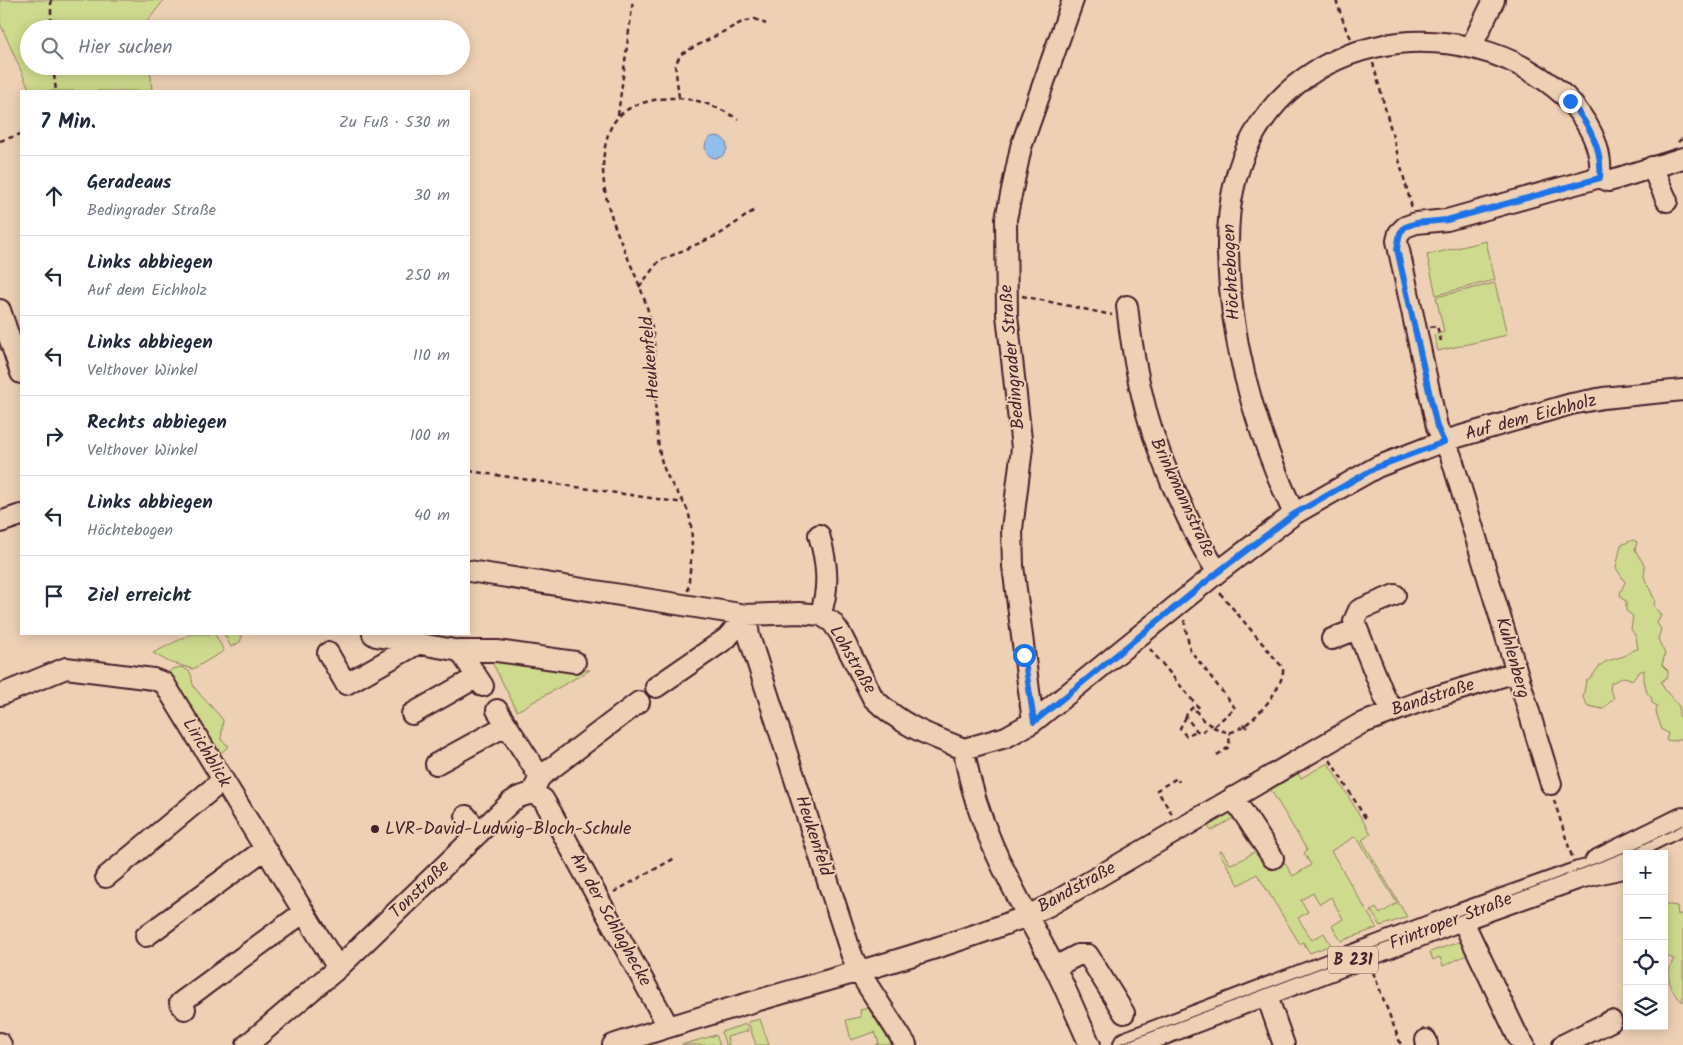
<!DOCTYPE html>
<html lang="de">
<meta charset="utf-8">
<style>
body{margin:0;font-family:Kalam,sans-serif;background:#f2f2f3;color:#1f2937}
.controls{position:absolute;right:15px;bottom:15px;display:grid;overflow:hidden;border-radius:0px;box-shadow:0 2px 12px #0003}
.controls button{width:45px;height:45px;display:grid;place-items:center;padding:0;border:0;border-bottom:1px solid #e0e1e3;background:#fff;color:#1f2937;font:25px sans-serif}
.stop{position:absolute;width:15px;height:15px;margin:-11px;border:4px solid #1a73e8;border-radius:50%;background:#fff}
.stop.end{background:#1a73e8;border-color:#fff;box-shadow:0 1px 5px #0008}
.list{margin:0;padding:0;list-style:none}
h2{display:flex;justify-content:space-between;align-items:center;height:65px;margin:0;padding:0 20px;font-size:21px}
h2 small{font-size:16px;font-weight:400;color:#747a83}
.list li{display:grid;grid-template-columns:32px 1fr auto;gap:15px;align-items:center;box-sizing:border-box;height:80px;padding:0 20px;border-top:1px solid #e0e1e3}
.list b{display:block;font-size:19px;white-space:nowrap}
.list p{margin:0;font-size:16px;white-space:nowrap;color:#747a83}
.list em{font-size:16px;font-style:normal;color:#747a83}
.icon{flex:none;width:28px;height:28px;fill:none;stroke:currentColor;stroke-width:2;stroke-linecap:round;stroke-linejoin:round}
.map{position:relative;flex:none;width:1683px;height:1045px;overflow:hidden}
.search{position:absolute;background:#fff;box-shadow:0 2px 12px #0003;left:20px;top:20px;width:450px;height:55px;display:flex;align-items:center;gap:12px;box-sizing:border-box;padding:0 18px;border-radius:28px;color:#747a83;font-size:19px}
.panel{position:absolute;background:#fff;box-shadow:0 2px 12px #0003;left:20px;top:90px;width:450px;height:545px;border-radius:0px}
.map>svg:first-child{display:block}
.green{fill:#ceda8d;stroke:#8c7c5c}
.water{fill:#91beeb;stroke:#757e9e}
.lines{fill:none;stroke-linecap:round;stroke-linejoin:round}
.minor-casing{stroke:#4a1f2b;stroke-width:24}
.major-casing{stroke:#4a1f2b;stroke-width:30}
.path{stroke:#4a1f2b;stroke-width:2.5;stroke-dasharray:5 4;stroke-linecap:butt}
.minor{stroke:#eed1b5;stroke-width:20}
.major{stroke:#eed1b5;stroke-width:26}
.tram{stroke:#4a1f2b;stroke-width:1}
.route{stroke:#1a73e8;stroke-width:6}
.poi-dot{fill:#4a1f2b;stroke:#eed1b5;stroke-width:2}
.labels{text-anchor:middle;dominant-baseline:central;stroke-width:4;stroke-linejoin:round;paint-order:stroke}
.shield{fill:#eed1b5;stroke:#7b5454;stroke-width:1}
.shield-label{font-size:16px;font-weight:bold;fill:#4a1f2b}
.street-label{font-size:18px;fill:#4a1f2b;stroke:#eed1b5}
.poi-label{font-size:18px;fill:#4a1f2b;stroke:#eed1b5;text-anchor:start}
</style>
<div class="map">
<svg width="1683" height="1045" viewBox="0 0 1683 1045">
<rect width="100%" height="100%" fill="#eed1b5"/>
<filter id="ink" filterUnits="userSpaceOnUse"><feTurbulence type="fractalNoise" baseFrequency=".02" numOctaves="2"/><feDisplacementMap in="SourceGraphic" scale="10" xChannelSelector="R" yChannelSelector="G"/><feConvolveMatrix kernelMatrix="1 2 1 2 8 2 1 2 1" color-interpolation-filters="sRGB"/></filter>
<g filter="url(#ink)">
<!-- green -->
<path class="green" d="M0 0H164L146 23V29H29V66H150L152 91H30L0 23Z
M1486 241 1495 280 1436 295 1427 255Z
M1495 283 1507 335 1438 351 1434 335 1444 332 1436 297Z
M1633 540 1637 542 1635 550 1645 566 1644 577 1655 600 1654 605 1661 616 1657 623 1661 629 1658 639 1665 654 1662 665 1668 671V676L1661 682 1665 690 1679 706V716L1683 719V738L1674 741 1666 740 1668 733 1662 730 1656 712 1657 706 1652 703 1651 697 1647 693 1644 680V670L1639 672 1633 680 1624 677 1611 683 1610 690 1614 698 1603 709 1588 706 1583 698 1586 681C1594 676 1596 669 1602 664 1609 659 1616 659 1624 656 1629 654 1631 650 1638 649L1636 637 1631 629 1633 616 1626 611V601L1621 598 1620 593 1625 582 1616 568 1621 545Z
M191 634H215L224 651 193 669 169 662 153 653Z
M224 634H243L240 642 231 647Z
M491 660 590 670 517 711Z
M182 667 190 672C193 677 191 682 194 687 203 699 214 708 223 720L221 740 229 746 222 752H215L166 676 172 669Z
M1328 763 1371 834 1362 840 1407 917 1381 926 1371 911 1376 908 1380 914 1397 903 1356 836 1331 851 1377 928 1341 941 1332 926 1343 919 1331 897 1320 904 1313 893 1301 900 1308 912 1298 918 1312 940 1324 933 1331 945 1310 953 1303 942 1300 944 1257 874 1239 885 1219 852 1222 851 1230 864 1241 860 1262 847 1274 867 1284 862 1293 876 1311 865 1304 853 1307 850 1269 787 1297 772 1301 778Z
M1230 809 1235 817 1211 831 1206 823Z
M1664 904 1677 906 1678 915 1683 913V1002C1668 991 1665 974 1674 959L1667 956 1664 952 1666 938H1664Z
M1459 942H1462L1469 954 1443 966 1440 957 1433 960 1430 952Z
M868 1008 892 1045H876L879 1043 875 1032 851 1040 846 1020 861 1017 860 1010Z
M760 1019 769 1045H756L748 1022Z
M746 1024 748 1031 727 1037 729 1045H726L721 1032Z
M716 1035 720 1045H681Z"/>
<!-- water -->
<path class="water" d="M705 147a11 11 0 1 1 22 0a11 11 0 1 1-22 0Z"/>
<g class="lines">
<defs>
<path id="minor" d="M1475 39 1494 0
M1652 167 1667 201
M1600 177 1609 181 1683 158
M1127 306C1135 381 1150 439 1183 508 1193 530 1204 552 1218 572
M0 310 21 373
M1294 514C1261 441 1237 368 1230 288 1227 254 1226 219 1234 186 1270 32 1459 0 1566 97 1587 120 1603 146 1600 177
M0 522 21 515
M819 535C827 562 830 588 820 615
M469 571 746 615 799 613 821 615 832 622 840 633 873 698C902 726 928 735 964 749
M746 615 749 636 851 953 859 972 906 1045
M373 634 376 636 460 651 483 686
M1332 639 1357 629
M460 651H497L575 662
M328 653 346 684 417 644
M656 687 727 638 746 615
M0 695 66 668 153 679 164 683 338 968
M497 710 540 777
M1394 710 1385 698 1354 621 1359 610 1395 595
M412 714 477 677
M1033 722 1013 566 1012 529 1022 448 1007 315 1006 219 1021 147 1073 0
M964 749 1006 737 1033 722 1218 572 1294 514 1377 467 1444 441 1571 404 1603 398 1683 390
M964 749C975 827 1018 897 1054 966 1067 991 1078 1019 1090 1045
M436 764 507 725
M1551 784 1451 456 1437 427 1397 241 1399 233 1405 227 1416 223 1447 220 1600 177
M532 793 543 799 552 814 668 1026
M532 793 540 777 639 702
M1233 797 1273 858
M466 816 479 833
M106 877 223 780
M1461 917 1518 1037 1524 1045
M146 936 265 849
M1055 967 1078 955H1088L1124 1013
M1266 993 1284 1045
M185 1009 180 1003 304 912
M1426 1040 1427 1045
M0 1043 1 1045
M247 1045 338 968 511 802 519 797 532 793
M613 1045C750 998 892 968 1027 916L1048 906 1360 724 1419 702 1516 672
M1563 1045 1611 1021"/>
<path id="major" d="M1598 863 1683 821
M1127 1045 1461 917 1579 875 1627 864"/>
</defs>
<!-- minor casing -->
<use href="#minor" class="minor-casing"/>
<!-- major casing -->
<use href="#major" class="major-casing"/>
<!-- path -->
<path class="path" d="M51 0V29
M1336 0 1346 29 1351 38
M1373 63 1412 208
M53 66 56 91
M679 97 675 65 681 54 742 22 755 19 766 24
M618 115 633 0
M0 141 21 134
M1678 142 1683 138
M639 287 659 261 720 234 756 209
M1022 296 1112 315
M1430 327 1437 326 1441 341
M469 471 684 503
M688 591C690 567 695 539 689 515 686 502 675 491 669 479 662 467 659 453 658 439 652 401 659 360 651 323 638 261 591 209 606 142 610 122 622 109 642 103 679 92 706 100 738 119
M1184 620 1190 650 1235 708 1213 727 1203 720 1193 707
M1150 649 1198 707 1202 703
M1193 707 1187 713 1186 717 1197 731 1202 732 1210 725
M1186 717 1180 728 1186 736 1196 731
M1244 724 1249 731
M1213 727C1219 729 1225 733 1231 732 1251 728 1285 687 1283 668L1219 592
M1217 755 1229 747 1230 732
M1330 760 1366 819
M1554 800 1572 857
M1172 814 1157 790 1177 778 1179 782
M614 892 675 858
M1373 972 1401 1045"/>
<!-- minor -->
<use href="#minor" class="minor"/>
<!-- major -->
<use href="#major" class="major"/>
<!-- tram -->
<path class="tram" d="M1117 1045 1571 873 1638 847 1683 825"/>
</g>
</g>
<g class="lines" filter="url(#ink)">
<!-- route -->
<path class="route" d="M1024 655 1034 722 1218 572 1294 514 1377 467 1444 442 1437 427 1397 249 1400 233 1405 227 1416 223 1447 220 1600 178C1603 147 1588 124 1570 101"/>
</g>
<!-- markers -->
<circle class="poi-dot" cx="375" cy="829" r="5"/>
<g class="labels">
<!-- shield labels -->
<rect class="shield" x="1328" y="946.5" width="50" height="27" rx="4"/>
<g class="shield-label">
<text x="1353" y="960">B 231</text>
</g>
<!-- street labels -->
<g class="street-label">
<text transform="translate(1232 272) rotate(-93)">Höchtebogen</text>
<text transform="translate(1013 357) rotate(-95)">Bedingrader Straße</text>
<text transform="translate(651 358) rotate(-95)">Heukenfeld</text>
<text transform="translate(1531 418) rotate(-15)">Auf dem Eichholz</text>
<text transform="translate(1182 498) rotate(65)">Brinkmannstraße</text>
<text transform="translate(1512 658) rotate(74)">Kuhlenberg</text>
<text transform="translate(852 660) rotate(60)">Lohstraße</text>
<text transform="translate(1433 698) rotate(-18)">Bandstraße</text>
<text transform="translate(206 753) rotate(59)">Lirichblick</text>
<text transform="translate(813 836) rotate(72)">Heukenfeld</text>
<text transform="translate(1077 888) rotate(-29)">Bandstraße</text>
<text transform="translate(420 890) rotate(-44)">Tonstraße</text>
<text transform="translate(610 920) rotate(61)">An der Schlaghecke</text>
<text transform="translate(1451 922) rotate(-21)">Frintroper Straße</text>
</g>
<!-- poi labels -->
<g class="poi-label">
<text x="385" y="829">LVR-David-Ludwig-Bloch-Schule</text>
</g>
</g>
</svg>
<div class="controls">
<button>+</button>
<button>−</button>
<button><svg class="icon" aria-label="locate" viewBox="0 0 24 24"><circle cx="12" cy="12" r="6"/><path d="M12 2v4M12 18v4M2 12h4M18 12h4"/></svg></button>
<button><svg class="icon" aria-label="layers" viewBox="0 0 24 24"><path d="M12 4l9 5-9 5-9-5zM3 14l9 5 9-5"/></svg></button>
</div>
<div class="stop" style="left:1024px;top:655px"></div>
<div class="stop end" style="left:1570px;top:101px"></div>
<div class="search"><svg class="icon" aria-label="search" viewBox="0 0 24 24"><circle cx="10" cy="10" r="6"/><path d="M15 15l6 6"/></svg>Hier suchen</div>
<section class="panel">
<h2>7 Min.<small>Zu Fuß · 530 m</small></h2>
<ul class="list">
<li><svg class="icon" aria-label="ahead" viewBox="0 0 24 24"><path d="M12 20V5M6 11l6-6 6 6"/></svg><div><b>Geradeaus</b><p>Bedingrader Straße</p></div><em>30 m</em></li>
<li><svg class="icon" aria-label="left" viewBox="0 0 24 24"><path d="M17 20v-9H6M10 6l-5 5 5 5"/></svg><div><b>Links abbiegen</b><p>Auf dem Eichholz</p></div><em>250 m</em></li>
<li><svg class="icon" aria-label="left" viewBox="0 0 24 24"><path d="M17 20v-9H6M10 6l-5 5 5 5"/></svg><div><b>Links abbiegen</b><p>Velthover Winkel</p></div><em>110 m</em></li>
<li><svg class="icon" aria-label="right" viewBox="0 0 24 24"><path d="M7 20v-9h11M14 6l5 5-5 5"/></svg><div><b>Rechts abbiegen</b><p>Velthover Winkel</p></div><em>100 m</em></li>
<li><svg class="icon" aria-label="left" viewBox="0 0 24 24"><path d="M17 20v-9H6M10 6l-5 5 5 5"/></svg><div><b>Links abbiegen</b><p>Höchtebogen</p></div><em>40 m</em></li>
<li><svg class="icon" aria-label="arrive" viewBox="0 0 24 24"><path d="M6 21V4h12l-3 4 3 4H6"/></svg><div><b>Ziel erreicht</b></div></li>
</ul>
</section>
</div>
